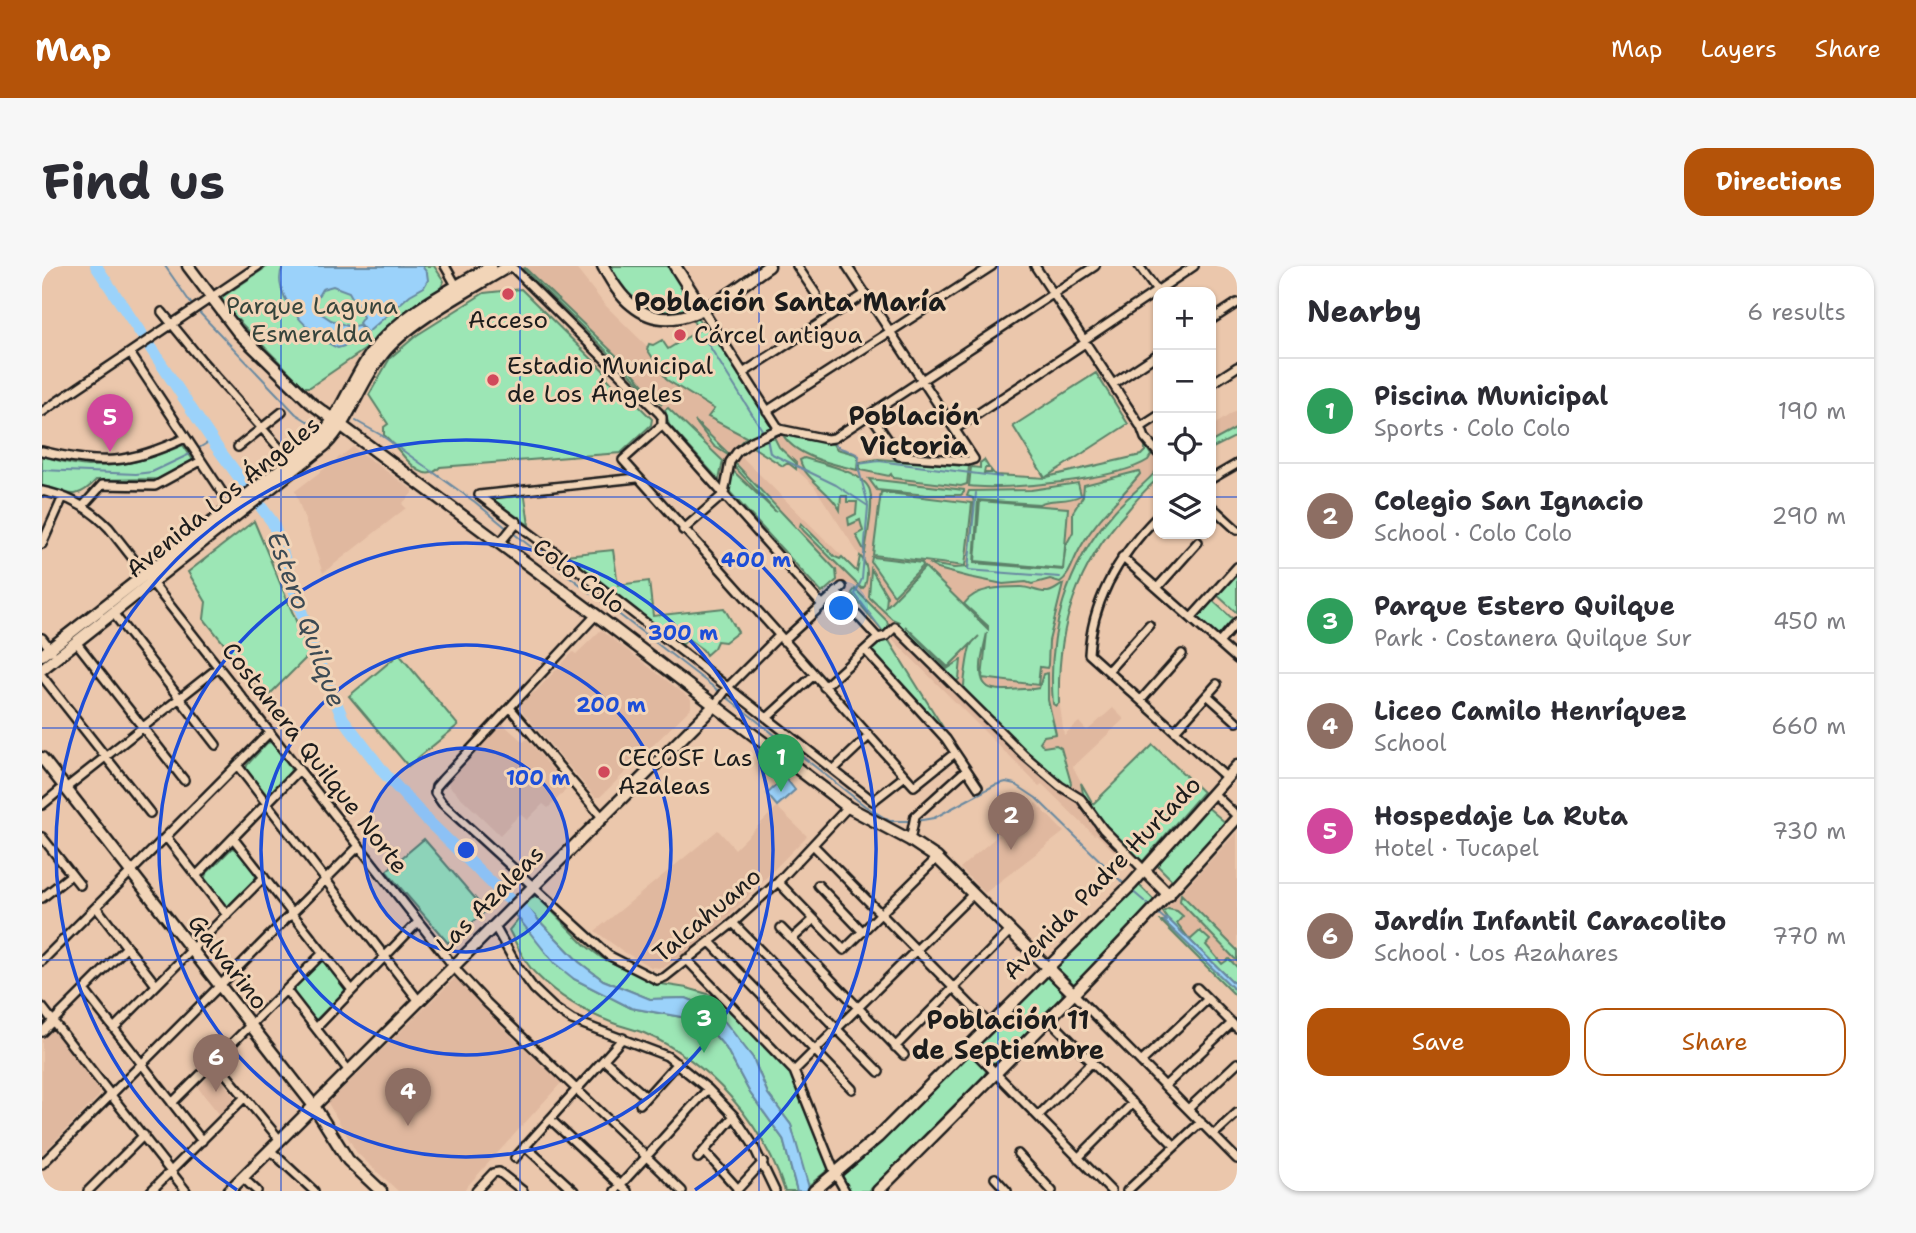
<!DOCTYPE html>
<meta charset="utf-8">
<style>
body{margin:0;font-family:"Shantell Sans",sans-serif;background:#f7f7f7;color:#2b2b33}
.controls{position:absolute;right:21px;top:21px;display:grid;overflow:hidden;border-radius:14px;box-shadow:0 2px 5px #0004}
.controls button{width:63px;height:63px;display:grid;place-items:center;padding:0;border:0;border-bottom:2px solid #e1e1e2;background:#fff;color:#2b2b33;font:35px sans-serif}
.you{position:absolute;left:800px;top:343px;width:24px;height:24px;margin:-18px;border:5px solid #fff;border-radius:50%;background:#1a73e8;box-shadow:0 0 0 10px #1a73e833}
.badge{display:grid;place-items:center;width:46px;height:46px;border-radius:50%;background:#b45309;color:#fff;font-size:23px;font-weight:700}
.pin{position:absolute;translate:-50% -58px;filter:drop-shadow(0 2px 4px #0008)}
.pin::after{content:'';position:absolute;top:37px;width:24px;height:21px;background:inherit;clip-path:polygon(0 0,100% 0,50% 100%)}
.list{margin:0;padding:0;list-style:none}
h2{display:flex;justify-content:space-between;align-items:center;height:91px;margin:0;padding:0 28px;font-size:30px}
h2 small{font-size:23px;font-weight:400;color:#7c7c81}
.list li{display:grid;grid-template-columns:46px 1fr auto;gap:21px;align-items:center;box-sizing:border-box;height:105px;padding:0 28px;border-top:2px solid #e1e1e2}
.list b{display:block;font-size:26px;white-space:nowrap}
.list p{margin:0;font-size:23px;white-space:nowrap;color:#7c7c81}
.list em{font-size:23px;font-style:normal;color:#7c7c81}
.actions{display:flex;gap:14px;padding:21px 28px}
.actions a{flex:1;padding:16px 0;border:2px solid #b45309;border-radius:21px;text-align:center;font-size:24px;color:#b45309}
.actions .main{background:#b45309;color:#fff}
.icon{flex:none;width:38px;height:38px;fill:none;stroke:currentColor;stroke-width:2;stroke-linecap:round;stroke-linejoin:round}
.map{position:relative;flex:none;width:1195px;height:925px;overflow:hidden;border-radius:21px}
header{display:flex;align-items:center;gap:42px;box-sizing:border-box;height:98px;padding:0 35px;background:#b45309;color:#fff}
header strong{font-size:33px}
nav{display:flex;gap:38px;margin-inline-start:auto;font-size:24px}
.intro{display:flex;align-items:center;justify-content:space-between;box-sizing:border-box;height:168px;padding:0 42px}
h1{margin:0;font-size:49px}
.button{padding:18px 32px;border-radius:21px;background:#b45309;color:#fff;font-size:24px;font-weight:700}
main{display:flex;gap:42px;padding:0 42px}
aside{flex:1;background:#fff;border-radius:21px;box-shadow:0 2px 5px #0004}
.map>svg:first-child{display:block}
.built{fill:#e0b89f;fill-rule:evenodd}
.green{fill:#9ce6b5;stroke:#5c8168;stroke-width:2}
.water{fill:#9bd2fa;stroke:#6889a1;stroke-width:2}
.lines{fill:none;stroke-linecap:round;stroke-linejoin:round}
.stream{stroke:#6889a1;stroke-width:2}
.river{stroke:#9bd2fa;stroke-width:12}
.minor-casing{stroke:#1c1c1c;stroke-width:12}
.major-casing{stroke:#1c1c1c;stroke-width:15}
.minor{stroke:#f2d5b8;stroke-width:7}
.major{stroke:#f2d5b8;stroke-width:10}
.grid{fill:none;stroke:#1d4ed8;stroke-width:2;stroke-opacity:0.55}
.ring{fill:none;stroke:#1d4ed8;stroke-width:3.5}
.poi-dot{fill:#d1495b;stroke:#f2d5b8;stroke-width:2.5}
.labels{text-anchor:middle;dominant-baseline:central;stroke-width:6;stroke-linejoin:round;paint-order:stroke}
.park-label{font-size:24px;fill:#36443b;stroke:#f2d5b8}
.poi-label{font-size:24px;fill:#1c1c1c;stroke:#f2d5b8;text-anchor:start}
.street-label{font-size:24px;fill:#1c1c1c;stroke:#f2d5b8}
.neighbourhood-label{font-size:26px;font-weight:bold;fill:#1c1c1c;stroke:#f2d5b8}
.water-label{font-size:26px;font-style:italic;fill:#3c4a54;stroke:#f2d5b8}
.centre{fill:#1d4ed8;stroke:#f2d5b8;stroke-width:3.5}
.ring-label{font-size:21px;text-anchor:middle;font-weight:bold;fill:#1d4ed8;stroke:#f2d5b8;stroke-width:6;stroke-linejoin:round;paint-order:stroke}
</style>
<header>
<strong>Map</strong>
<nav><a>Map</a><a>Layers</a><a>Share</a></nav>
</header>
<div class="intro"><h1>Find us</h1><a class="button">Directions</a></div>
<main>
<div class="map">
<svg width="1195" height="925" viewBox="0 0 1195 925">
<rect width="100%" height="100%" fill="#ebc7ac"/>
<filter id="ink" filterUnits="userSpaceOnUse"><feTurbulence type="fractalNoise" baseFrequency=".0143" numOctaves="2"/><feDisplacementMap in="SourceGraphic" scale="14" xChannelSelector="R" yChannelSelector="G"/><feConvolveMatrix kernelMatrix="1 2 1 2 8 2 1 2 1" color-interpolation-filters="sRGB"/></filter>
<g filter="url(#ink)">
<!-- built -->
<path class="built" d="M478 0H532L563 39 616 91 720 157 793 178 796 181 817 187 819 191 953 209 996 210 997 213 1116 184V213L1092 236 1061 273 1033 323 1020 373 1016 426 1022 469 1037 456 1045 465 1071 442 1082 453 1031 501 1051 538 1091 580 1079 592 1054 568 1052 569 1000 518 997 520ZM709 180 741 200 747 197 772 220 818 290 816 306 699 190Z
M1195 144V170L1169 183V161Z
M311 181 372 225 360 238 364 242 281 307 253 225Z
M559 364 649 433V442L558 531H553L479 444V439L484 432 494 425 531 386 534 388Z
M460 457 481 476 485 473 526 522 506 542 501 538 485 554 478 548 458 569 407 520 406 515Z
M994 537 1022 566 943 627 918 602Z
M735 541 765 570 665 672 621 702 609 701 582 686 553 665 676 564 693 583Z
M1195 566V680L1193 682 1195 684V720L1125 652 1121 646Z
M414 711 462 763 519 817 421 925H356L315 887 286 837Z
M10 764 58 825 57 830 0 888V774Z
M170 807H174L192 830V835L178 849 156 822Z"/>
<!-- green -->
<path class="green" d="M226 0H392L402 15 397 26 360 50 328 80 268 121H262L182 40 180 31Z
M564 0H628L655 42C605 59 590 39 564 0Z
M483 2 583 98 620 139 481 3Z
M479 23 566 109 564 111 573 121 576 119 610 153 609 159 579 187 398 201C378 224 357 179 342 169V161L346 158 327 129 348 92 375 69 442 27Z
M655 52 658 56H664L729 158 727 165 704 174 686 189 672 180 653 155 687 188 704 171 666 151 672 143 625 114 605 83 607 78 611 79 620 74 626 83 657 64 651 55Z
M1054 107 1086 158 1004 211 1099 189 1103 185V179L1109 189 1106 194C1078 213 962 225 927 220L929 201 938 202V197L942 194 947 202H943L942 207H949V204L953 209 1003 212 971 160Z
M626 142 681 195 677 214 627 159 623 144Z
M1195 162V170L1169 183V176Z
M741 169 791 178 794 183 813 188 816 191 815 204C791 198 754 191 741 169Z
M732 171 737 181 754 197V203L746 197 741 200 709 180 697 191 696 189 711 178Z
M141 179 151 194 116 213 54 214C34 236 27 227 0 221V190C16 194 33 200 49 200 83 201 111 192 141 179Z
M762 192C781 198 823 206 828 225 832 239 825 271 823 286L814 269 821 265 818 254 807 259 806 252 814 248 815 236H805V230H799L798 244C788 225 763 214 758 194Z
M836 193 927 200 925 218 919 220 851 212 849 208 847 210 818 204V196Z
M1116 195V213C1105 221 1095 233 1086 244 1034 301 1015 360 1017 437L1014 440 1011 438C1005 367 1024 300 1071 247 1082 233 1105 217 1114 205 1116 202 1116 198 1116 195Z
M693 197 794 304 795 314 780 327 685 223 689 203 734 246 691 199Z
M1097 205 1098 208C1077 234 1050 257 1035 288 1030 298 1027 310 1018 316L1008 313 990 318 984 316 961 318 927 311 896 303 887 298 912 302 926 301 932 238 931 232 925 230 927 225 989 224 1036 217 1039 229C1026 237 1010 232 997 238L936 234 932 297 1021 304 1022 293 1021 303 933 295 938 235 1026 242 1022 293 1024 279 1031 266V246L1041 230 1042 219Z
M827 213 922 224V226L919 229H885L835 224Z
M482 224 487 259 443 229Z
M839 226 930 237 923 300 831 289Z
M212 255 268 388 225 431 162 353 164 336 146 306Z
M759 257 793 291 798 293 800 291 815 306 818 290C826 298 826 310 823 320L820 323 762 265 758 260Z
M571 284 576 319 607 315 611 350 682 342 696 366 683 376 675 375 672 382 664 389 661 384 646 373 640 379 523 289Z
M830 291 880 297 881 300 852 329 829 296Z
M883 301 946 363V360L922 338C933 321 961 321 979 321 988 321 996 327 1006 326 1012 325 1016 321 1021 318L1007 375 1006 399 1005 402 998 401 996 419 940 412 945 367C942 381 930 419 951 423 963 426 978 422 991 423L997 422 1001 408 1006 407V434L1014 468 1002 470 998 476 1002 481 1014 479 1019 482 1029 517 1028 520H1023L1005 508 922 426C921 421 926 384 929 379 931 375 934 373 937 370L906 401 863 360 905 403 919 394 917 413 913 417 857 361V356L850 353 827 331 829 303 845 330 844 341Z
M1195 307V347L1175 329Z
M813 323 845 355 847 363 842 367 813 332 810 327Z
M1170 334 1192 354 1177 371 1155 352Z
M844 370 907 471 904 473 823 384Z
M357 388 416 459 366 500 307 430Z
M229 476 247 498 249 505 227 530 223 528 204 503 205 499 225 477Z
M1111 479 1161 526 1101 595H1098C1076 575 1042 549 1039 517L1051 538Z
M1164 540 1185 558 1133 617 1113 597Z
M382 573 444 645 406 677 344 605Z
M190 582C200 585 212 602 214 612L186 640H182L162 614 164 608Z
M1095 617 1115 637 1034 720 1013 700Z
M1139 628 1195 684V695L1144 642 1138 635Z
M494 629 543 679 560 692 613 717 645 722 669 729 699 755 748 806 787 903 765 921 749 859 726 828 711 792 682 756 664 740 644 732 608 733 561 714 537 696 482 639Z
M1126 643 1135 645 1141 650 1135 657 1148 674 1158 665 1168 674 1164 679 1180 698 1187 693 1195 701V720L1125 652 1121 646Z
M477 652 532 713 589 742 645 752 665 760 684 782 708 827 741 873 755 925H743C720 856 668 796 602 767 592 763 581 761 571 757 542 746 517 731 495 709 483 698 475 679 467 664Z
M1119 655H1122L1195 726V731Z
M279 694C289 697 302 714 303 725L275 753H271L251 727 253 721Z
M1002 710 1009 711 1020 723V730L955 797 949 798 936 784 935 779Z
M925 787H929L945 803 942 810 827 925H807L800 912V906Z"/>
<!-- water -->
<path class="water" d="M241 0H380L385 7 386 14 382 21 368 29 325 67 317 57 321 51 307 26 291 20 280 23 272 37 274 44 289 54 308 61 316 59 324 68 315 76 296 82C271 72 227 30 241 0Z
M743 511 753 524 735 540 725 528Z
M482 639 537 696 561 714 608 733 644 732 664 740 683 756 711 792 726 828 749 859 768 925H755L741 873 708 827 684 782 665 760 645 752 589 742 532 713 512 697 474 649Z
M1125 652 1195 720V726L1122 655Z"/>
<g class="lines">
<!-- stream -->
<path class="stream" d="M123 0 150 39
M154 43 254 148 265 155 277 157
M661 70 722 167
M314 155 339 169 433 236 467 264
M725 172 728 187 794 219 826 240 820 313 813 328 839 363
M790 175C798 186 808 182 817 190L816 201 826 238
M157 182 170 174
M816 198 837 195 959 211
M0 204 94 208 110 206 148 188
M934 227 926 304 1018 311
M471 267 678 426
M682 429 823 540 848 555H868
M874 555 892 552 953 519 964 516 973 518 994 532 1082 618
M1089 624 1109 641
M1116 647 1125 655"/>
<!-- river -->
<path class="river" d="M54 0 174 180 231 257 271 382 301 453 343 508 384 553 462 629 480 643 489 655"/>
<defs>
<path id="minor" d="M403 0 415 21
M469 0 617 147 620 151V159L780 339
M755 0 774 28
M805 0 932 193 926 195 857 190 829 149
M993 0 1099 161 1103 172 1116 187
M1097 0 1115 25
M661 44 737 163
M120 46 160 95 249 195
M1169 54 1195 37
M1042 74 1152 0
M88 87 190 241
M701 107 823 28
M1071 118 1116 88
M1169 118 1195 101
M725 145 950 0
M0 146 216 0
M620 159 581 194 872 520 913 487
M1099 161 1116 150
M737 163 785 173 792 172 1053 0
M913 163 1043 77
M196 181 240 146
M0 185C60 200 87 198 143 172
M1169 213 1195 198
M0 225C26 230 49 243 67 262L416 706 445 737 640 925
M437 229 518 290 831 535 863 510
M437 229 595 212
M41 240 60 219 113 220 159 195
M1169 240 1195 264
M1116 250C1078 288 1050 333 1047 388L1185 512
M641 264 682 228 688 196 695 186 710 175 737 163
M458 277 475 256
M0 278 21 231
M1080 291 1195 393
M1115 322 1156 276
M794 326 836 372
M71 347 174 479
M554 349 400 514 394 521 393 527 400 537 566 689 615 714 623 711 691 657 736 616 806 541
M1149 352 1195 301
M0 372 10 385
M741 375 800 321
M34 376 142 514
M1177 377 1195 356
M823 384 904 473 936 521
M1066 405 1107 359
M0 410 108 547
M782 421 836 372 844 370 853 361 983 490 1018 520 1039 533 1061 563 1102 604
M1165 429 1195 456
M1099 434 1140 388
M672 440 686 421 737 370
M468 442 559 550
M725 452 772 409
M1133 465 1175 418
M195 499 377 735
M791 504 827 470
M24 522 177 401
M1171 527 1195 550
M0 539 23 520
M0 571 38 619
M124 571 185 649
M191 572 310 724
M868 574 873 550 924 504
M771 579 948 759
M154 610 257 504
M736 616 802 684 895 592
M776 619 821 666
M0 632 29 609
M54 641 114 719
M691 657 837 806
M452 659 475 700 492 723 512 742 530 754 625 790 666 823 692 850 710 877 733 925
M739 662 862 789
M750 673 772 653
M668 676 810 823
M644 693 752 805 793 907 803 925
M0 695 228 466
M1155 722 1195 762
M42 724 160 875
M244 724 307 805
M1032 728 1195 893
M0 741 144 925
M1007 753 1133 880
M72 762 222 611
M274 762 376 656
M0 766 85 681
M927 780 1069 925
M853 781 968 665
M562 794 604 831
M173 795 238 874
M1099 796 1166 733
M752 805 931 628
M1123 820 1190 757
M130 837 281 687
M598 838 635 797
M1146 843 1195 797
M996 850 1050 796
M508 853 585 925
M1171 869 1195 847
M483 880 532 925
M228 884 272 925
M662 885 696 923
M976 888 1010 925
M473 892 581 772
M656 892 692 850
M1036 892 1091 837
M0 898 317 580
M200 911 215 925
M953 912 965 925
M695 924 721 896
M46 925 102 869
M109 925 203 831
M434 925 451 907 457 906 481 925
M573 925 666 823
M1085 925 1159 856"/>
<path id="major" d="M146 0 196 66 269 137 554 349 806 541 868 574 895 592 1032 728
M561 0C569 14 577 29 590 39 635 77 691 24 727 0
M633 0 661 44
M0 389 273 176C300 149 309 114 331 85 357 49 411 23 449 0
M0 403 283 179C309 153 317 117 340 89 365 56 430 23 467 0
M0 492 272 840 306 894 339 925
M1102 604 1127 629
M187 925 672 440
M772 925 836 871 1090 618 1195 500
M836 925C958 803 1081 681 1195 552"/>
</defs>
<!-- minor casing -->
<use href="#minor" class="minor-casing"/>
<!-- major casing -->
<use href="#major" class="major-casing"/>
<!-- minor -->
<use href="#minor" class="minor"/>
<!-- major -->
<use href="#major" class="major"/>
</g>
</g>
<!-- grid -->
<path class="grid" d="M239 0V925M478 0V925M717 0V925M956 0V925M0 231H1116M1169 231H1195M0 462H1195M0 694H1195"/>
<!-- distance rings -->
<circle cx="424" cy="584" r="102" fill="#1d4ed8" fill-opacity=".12"/>
<g class="ring">
<circle cx="424" cy="584" r="102"/>
<circle cx="424" cy="584" r="205"/>
<circle cx="424" cy="584" r="307"/>
<path d="M195 924A410 410 0 1 1 653 924"/>
</g>
<!-- markers -->
<g class="poi-dot">
<circle cx="466" cy="28" r="7"/>
<circle cx="638" cy="69" r="7"/>
<circle cx="451" cy="114" r="7"/>
<circle cx="562" cy="506" r="7"/>
</g>
<g class="labels">
<!-- park labels -->
<g class="park-label">
<text x="270" y="40">Parque Laguna<tspan x="270" dy="28">Esmeralda</tspan></text>
</g>
<!-- poi labels -->
<g class="poi-label">
<text x="466" y="54" text-anchor="middle">Acceso</text>
<text x="652" y="69">Cárcel antigua</text>
<text x="465" y="100">Estadio Municipal<tspan x="465" dy="28">de Los Ángeles</tspan></text>
<text x="576" y="492">CECOSF Las<tspan x="576" dy="28">Azaleas</tspan></text>
</g>
<!-- street labels -->
<g class="street-label">
<text transform="translate(181 231) rotate(-39)">Avenida Los Ángeles</text>
<text transform="translate(537 310) rotate(37)">Colo Colo</text>
<text transform="translate(273 492) rotate(52)">Costanera Quilque Norte</text>
<text transform="translate(1060 612) rotate(-46)">Avenida Padre Hurtado</text>
<text transform="translate(448 633) rotate(-45)">Las Azaleas</text>
<text transform="translate(665 649) rotate(-40)">Talcahuano</text>
<text transform="translate(186 696) rotate(52)">Galvarino</text>
</g>
<!-- neighbourhood labels -->
<g class="neighbourhood-label">
<text x="748" y="35">Población Santa María</text>
<text x="872" y="149">Población<tspan x="872" dy="30">Victoria</tspan></text>
<text x="966" y="753">Población 11<tspan x="966" dy="30">de Septiembre</tspan></text>
</g>
<!-- water labels -->
<g class="water-label">
<text transform="translate(265 353) rotate(70)">Estero Quilque</text>
</g>
</g>
<circle cx="424" cy="584" r="10" class="centre"/>
<g class="ring-label">
<text x="714" y="301">400 m</text>
<text x="641" y="374">300 m</text>
<text x="569" y="446">200 m</text>
<text x="496" y="519">100 m</text>
</g>
</svg>
<div class="controls">
<button>+</button>
<button>−</button>
<button><svg class="icon" aria-label="locate" viewBox="0 0 24 24"><circle cx="12" cy="12" r="6"/><path d="M12 2v4M12 18v4M2 12h4M18 12h4"/></svg></button>
<button><svg class="icon" aria-label="layers" viewBox="0 0 24 24"><path d="M12 4l9 5-9 5-9-5zM3 14l9 5 9-5"/></svg></button>
</div>
<div class="you"></div>
<div class="pin badge" style="left:739px;top:526px;background:#2e9e5b">1</div>
<div class="pin badge" style="left:969px;top:584px;background:#8d6e63">2</div>
<div class="pin badge" style="left:662px;top:787px;background:#2e9e5b">3</div>
<div class="pin badge" style="left:366px;top:860px;background:#8d6e63">4</div>
<div class="pin badge" style="left:68px;top:186px;background:#d1479c">5</div>
<div class="pin badge" style="left:174px;top:826px;background:#8d6e63">6</div>
</div>
<aside>
<h2>Nearby<small>6 results</small></h2>
<ul class="list">
<li><span class="badge" style="background:#2e9e5b">1</span><div><b>Piscina Municipal</b><p>Sports · Colo Colo</p></div><em>190 m</em></li>
<li><span class="badge" style="background:#8d6e63">2</span><div><b>Colegio San Ignacio</b><p>School · Colo Colo</p></div><em>290 m</em></li>
<li><span class="badge" style="background:#2e9e5b">3</span><div><b>Parque Estero Quilque</b><p>Park · Costanera Quilque Sur</p></div><em>450 m</em></li>
<li><span class="badge" style="background:#8d6e63">4</span><div><b>Liceo Camilo Henríquez</b><p>School</p></div><em>660 m</em></li>
<li><span class="badge" style="background:#d1479c">5</span><div><b>Hospedaje La Ruta</b><p>Hotel · Tucapel</p></div><em>730 m</em></li>
<li><span class="badge" style="background:#8d6e63">6</span><div><b>Jardín Infantil Caracolito</b><p>School · Los Azahares</p></div><em>770 m</em></li>
</ul>
<div class="actions"><a class="main">Save</a><a>Share</a></div>
</aside>
</main>
